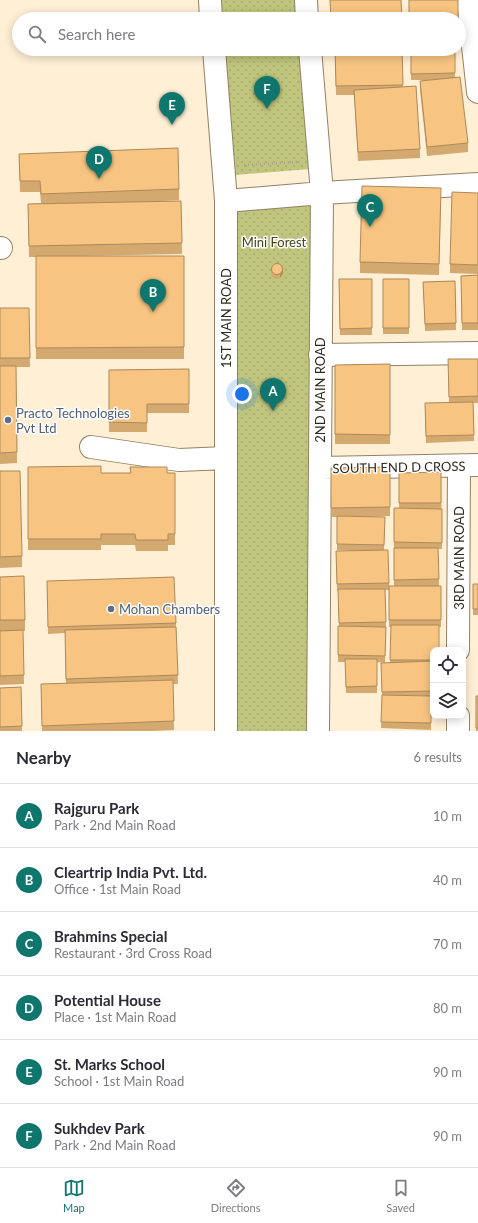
<!DOCTYPE html>
<meta charset="utf-8">
<style>
body{margin:0;font-family:Lato,sans-serif;background:#f2f2f3;color:#2b2b33}
.controls{position:absolute;right:12px;bottom:12px;display:grid;overflow:hidden;border-radius:8px;box-shadow:0 2px 10px #0003}
.controls button{width:36px;height:36px;display:grid;place-items:center;padding:0;border:0;border-bottom:1px solid #e1e1e2;background:#fff;color:#2b2b33;font:20px sans-serif}
.you{position:absolute;left:242px;top:394px;width:14px;height:14px;margin:-10px;border:3px solid #fff;border-radius:50%;background:#1a73e8;box-shadow:0 0 0 6px #1a73e833}
.badge{display:grid;place-items:center;width:26px;height:26px;border-radius:50%;background:#0f766e;color:#fff;font-size:13px;font-weight:700}
.pin{position:absolute;translate:-50% -33px;filter:drop-shadow(0 1px 2px #0008)}
.pin::after{content:'';position:absolute;top:21px;width:14px;height:12px;background:inherit;clip-path:polygon(0 0,100% 0,50% 100%)}
.list{margin:0;padding:0;list-style:none}
h2{display:flex;justify-content:space-between;align-items:center;height:52px;margin:0;padding:0 16px;font-size:17px}
h2 small{font-size:13px;font-weight:400;color:#7c7c81}
.list li{display:grid;grid-template-columns:26px 1fr auto;gap:12px;align-items:center;box-sizing:border-box;height:64px;padding:0 16px;border-top:1px solid #e1e1e2}
.list b{display:block;font-size:15px;white-space:nowrap}
.list p{margin:0;font-size:13px;white-space:nowrap;color:#7c7c81}
.list em{font-size:13px;font-style:normal;color:#7c7c81}
.icon{flex:none;width:22px;height:22px;fill:none;stroke:currentColor;stroke-width:2;stroke-linecap:round;stroke-linejoin:round}
.map{position:relative;flex:none;width:478px;height:731px;overflow:hidden}
.search{position:absolute;background:#fff;box-shadow:0 2px 10px #0003;left:12px;right:12px;top:12px;height:44px;display:flex;align-items:center;gap:10px;box-sizing:border-box;padding:0 14px;border-radius:22px;color:#7c7c81;font-size:15px}
.sheet{height:436px;background:#fff}
nav{display:flex;justify-content:space-around;align-items:center;box-sizing:border-box;height:56px;border-top:1px solid #e1e1e2;background:#fff;font-size:11px;color:#7c7c81}
nav a{display:grid;justify-items:center;gap:2px}
nav .on{color:#0f766e}
.map>svg:first-child{display:block}
.park{fill:url(#park-dots)}
.lines{fill:none;stroke-linecap:round;stroke-linejoin:round}
.minor-casing{stroke:#928163;stroke-width:24}
.path{stroke:#ab9f8b;stroke-width:2.5;stroke-dasharray:1 3;stroke-linecap:butt}
.minor{stroke:#fff;stroke-width:22}
.wall{fill:#d4a96f}
.shaded-wall{fill:#ad895a}
.building{fill:#f7c481;stroke:#ad895a}
.service-dot{fill:#5c6f8a;stroke:#fefefe;stroke-width:1.5}
.labels{text-anchor:middle;dominant-baseline:central;stroke-width:3;stroke-linejoin:round;paint-order:stroke}
.park-label{font-size:13px;fill:#43451a;stroke:#fefefe}
.street-label{font-size:13px;fill:#30291d;stroke:#fefefe}
.service-label{font-size:13px;fill:#4e5e75;stroke:#fefefe;text-anchor:start}
</style>
<div class="map">
<svg width="478" height="731" viewBox="0 0 478 731">
<defs>
<pattern id="park-dots" width="8" height="8" patternUnits="userSpaceOnUse"><rect width="8" height="8" fill="#c0c57e"/><path d="M2 2h.1M6 6h.1" fill="none" stroke="#a5a96c" stroke-width="1.8" stroke-linecap="round"/></pattern>
</defs>
<rect width="100%" height="100%" fill="#feefd5"/>
<!-- park -->
<path class="park" d="M219 0H297L298 19H221Z
M223 49H301L310 169 234 175Z
M312 200 309 731H235V207Z"/>
<g class="lines">
<defs>
<path id="minor" d="M210 0 211 19
M306 0 307 19
M468 0 478 92
M214 49 226 201V731
M310 49 322 193 318 731
M226 201 322 193 478 184
M0 248H1
M320 355 478 353
M91 447 179 460 226 458
M320 468 478 465
M458 650 459 466
M458 731V716"/>
</defs>
<!-- minor casing -->
<use href="#minor" class="minor-casing"/>
<!-- path -->
<path class="path" d="M244 165 299 162"/>
<!-- minor -->
<use href="#minor" class="minor"/>
</g>
<!-- wall -->
<path class="wall" d="M335 49H402L403 87 420 149V158L358 161 354 95H336Z
M411 49H455V77L468 143V152L427 156 420 90V81L429 80H411Z
M19 154 179 189V200L145 202 181 201 182 254 79 256H184V359H36V257H29L28 204 41 203 40 192H20Z
M478 193V274L450 273V264Z
M441 199 439 275 360 273V262Z
M271 268 283 273 280 278 276 279 272 277 271 271Z
M478 275V330H462L461 276Z
M339 279H372V335H340Z
M383 279H409V334H383Z
M455 281 456 330 425 331 423 282Z
M0 308H29L30 367H16L17 463 0 464Z
M448 359H478V403H473L474 441 426 443 425 410 449 403Z
M390 364V444H335V365Z
M189 369V413H147V432H109V370Z
M28 467 101 473H175V545H168V551H136L135 545H101V550H28Z
M390 467V516L352 517H385L384 551 389 583V590H385L386 627 385 663 377 662V693H346L345 662H338V626H339L338 591H337L336 551H366L337 550V517H331V468Z
M0 471 22 556V567L0 568Z
M441 472 442 549H438L439 586H441V627H439L433 650V697H431V730L381 728 382 697 381 663H390L391 627H389V586H394V508H399V473Z
M0 577 25 620V631H23L24 684 0 685Z
M47 581 176 623 178 684H173L174 730 153 731H42L41 684H66L65 633 48 634Z
M473 584H478V615H473Z
M21 687 22 731H0V688Z
M476 696H478V731H476Z"/>
<!-- shaded-wall -->
<path class="shaded-wall" d="M283 270V273L280 278V275Z"/>
<!-- building -->
<path class="building" d="M330 0H401L402 19H331Z
M409 0H458V19H409Z
M335 49H402L403 85 336 86Z
M411 49H455V73L411 74Z
M460 77 468 143 427 147 420 81Z
M416 86 420 149 358 152 354 90Z
M178 148 179 189 41 194 40 181H20L19 154Z
M362 186 441 188 439 264 360 262Z
M452 192 478 193V265L450 264Z
M181 201 182 243 29 246 28 204Z
M36 256H184V347L36 348Z
M271.5 269a5.5 5.5 0 1 1 11 0a5.5 5.5 0 1 1-11 0Z
M478 275V323H462L461 276Z
M339 279H372V328L340 329Z
M383 279H409V328H383Z
M455 281 456 323 425 324 423 282Z
M0 308H29L30 358H0Z
M448 359H478V396L449 397Z
M390 364V435L335 434V365Z
M0 366H16L17 452 0 453Z
M189 369V404H147V423L109 422V370Z
M473 402 474 435 426 436 425 403Z
M101 466V473H131L130 467H167V473H175V534H168V540H136L135 534H101V539H28V467Z
M390 467V507L331 508V468Z
M0 471H20L22 556 0 557Z
M441 472V503H399V473Z
M394 508 442 509V543L394 542Z
M337 516 385 517 384 545 337 544Z
M394 548H438L439 579 394 580Z
M388 550 389 583 337 584 336 551Z
M24 576 25 620H0V577Z
M174 577 176 623 48 627 47 581Z
M473 584H478V609H473Z
M389 586H441V620H389Z
M338 589H385L386 622 339 623Z
M391 625H439V650H433V660H390Z
M338 626 386 627 385 656 338 655Z
M176 627 178 675 66 679 65 630Z
M23 630 24 675 0 676V631Z
M345 659H377V686L346 687Z
M433 661V691L382 692 381 663Z
M173 680 174 721 42 726 41 684Z
M21 687 22 726 0 727V688Z
M382 695 431 696V723L381 722Z
M476 696H478V728H476Z"/>
<!-- markers -->
<g class="service-dot">
<circle cx="8" cy="420" r="4"/>
<circle cx="111" cy="609" r="4"/>
</g>
<g class="labels">
<!-- park labels -->
<g class="park-label">
<text x="274" y="242">Mini Forest</text>
</g>
<!-- street labels -->
<g class="street-label">
<text transform="translate(226 318) rotate(-90)">1ST MAIN ROAD</text>
<text transform="translate(320 390) rotate(-90)">2ND MAIN ROAD</text>
<text transform="translate(399 467) rotate(-1)">SOUTH END D CROSS</text>
<text transform="translate(459 558) rotate(-90)">3RD MAIN ROAD</text>
</g>
<!-- service labels -->
<g class="service-label">
<text x="16" y="413">Practo Technologies<tspan x="16" dy="15">Pvt Ltd</tspan></text>
<text x="119" y="609">Mohan Chambers</text>
</g>
</g>
</svg>
<div class="controls">
<button><svg class="icon" aria-label="locate" viewBox="0 0 24 24"><circle cx="12" cy="12" r="6"/><path d="M12 2v4M12 18v4M2 12h4M18 12h4"/></svg></button>
<button><svg class="icon" aria-label="layers" viewBox="0 0 24 24"><path d="M12 4l9 5-9 5-9-5zM3 14l9 5 9-5"/></svg></button>
</div>
<div class="you"></div>
<div class="pin badge" style="left:273px;top:411px">A</div>
<div class="pin badge" style="left:153px;top:312px">B</div>
<div class="pin badge" style="left:370px;top:227px">C</div>
<div class="pin badge" style="left:99px;top:179px">D</div>
<div class="pin badge" style="left:172px;top:125px">E</div>
<div class="pin badge" style="left:267px;top:109px">F</div>
<div class="search"><svg class="icon" aria-label="search" viewBox="0 0 24 24"><circle cx="10" cy="10" r="6"/><path d="M15 15l6 6"/></svg>Search here</div>
</div>
<section class="sheet">
<h2>Nearby<small>6 results</small></h2>
<ul class="list">
<li><span class="badge">A</span><div><b>Rajguru Park</b><p>Park · 2nd Main Road</p></div><em>10 m</em></li>
<li><span class="badge">B</span><div><b>Cleartrip India Pvt. Ltd.</b><p>Office · 1st Main Road</p></div><em>40 m</em></li>
<li><span class="badge">C</span><div><b>Brahmins Special</b><p>Restaurant · 3rd Cross Road</p></div><em>70 m</em></li>
<li><span class="badge">D</span><div><b>Potential House</b><p>Place · 1st Main Road</p></div><em>80 m</em></li>
<li><span class="badge">E</span><div><b>St. Marks School</b><p>School · 1st Main Road</p></div><em>90 m</em></li>
<li><span class="badge">F</span><div><b>Sukhdev Park</b><p>Park · 2nd Main Road</p></div><em>90 m</em></li>
</ul>
</section>
<nav>
<a class="on"><svg class="icon" aria-label="map" viewBox="0 0 24 24"><path d="M3 6l6-2 6 2 6-2v14l-6 2-6-2-6 2zM9 4v14M15 6v14"/></svg>Map</a>
<a><svg class="icon" aria-label="directions" viewBox="0 0 24 24"><path d="M12 3l9 9-9 9-9-9zM9 14v-3h6M13 9l2 2-2 2"/></svg>Directions</a>
<a><svg class="icon" aria-label="saved" viewBox="0 0 24 24"><path d="M7 4h10v16l-5-4-5 4z"/></svg>Saved</a>
</nav>
